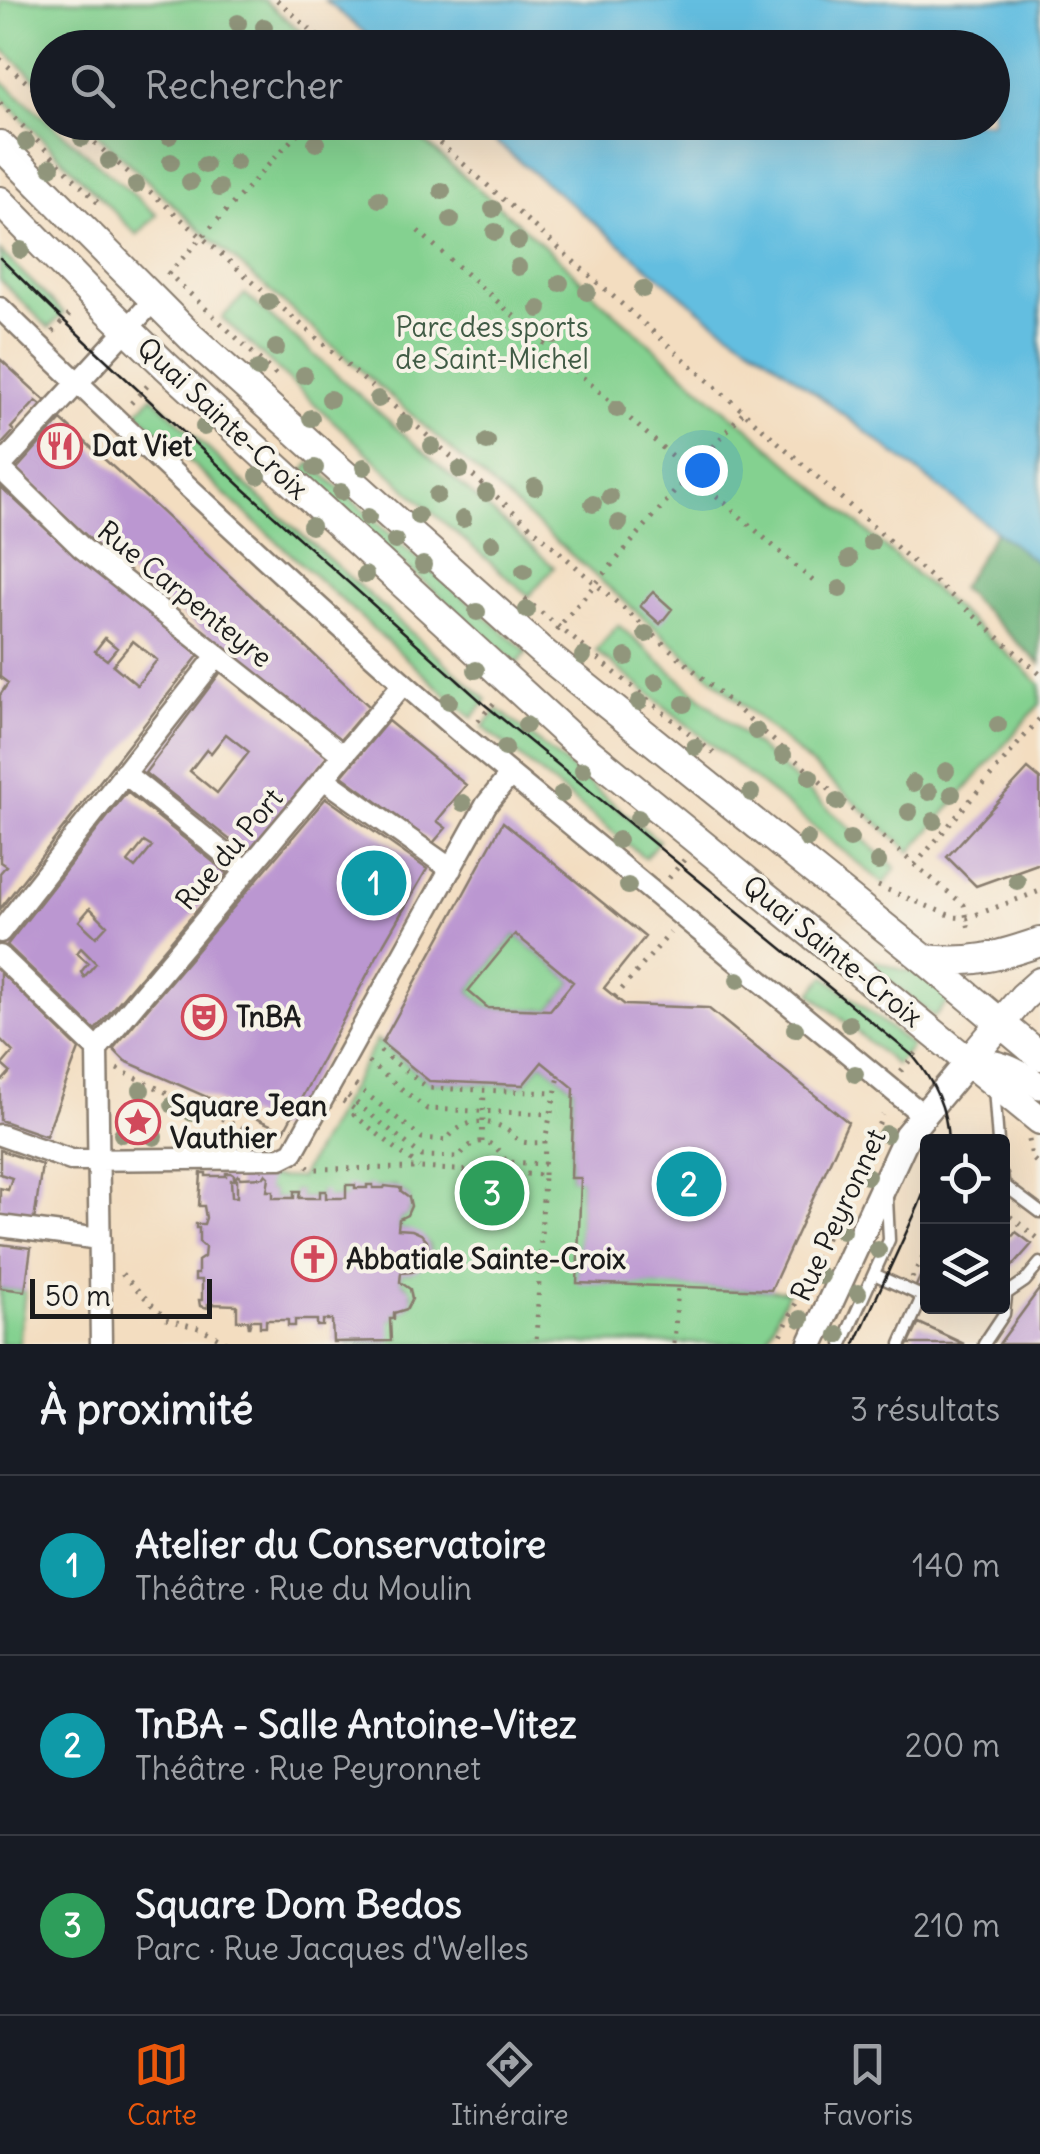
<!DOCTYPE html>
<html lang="fr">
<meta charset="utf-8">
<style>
body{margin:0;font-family:Delius,sans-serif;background:#242831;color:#f1f3f6}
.controls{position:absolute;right:30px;bottom:30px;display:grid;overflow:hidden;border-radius:10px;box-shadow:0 10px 40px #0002}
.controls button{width:90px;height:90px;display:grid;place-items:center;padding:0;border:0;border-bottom:2px solid #363941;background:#171b24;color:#f1f3f6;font:50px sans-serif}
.scale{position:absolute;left:30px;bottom:25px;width:182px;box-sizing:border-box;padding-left:10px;border:5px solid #1c1c1c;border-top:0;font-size:28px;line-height:35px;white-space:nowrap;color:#1c1c1c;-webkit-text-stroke:8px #f7f3e8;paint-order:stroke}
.you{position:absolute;left:702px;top:470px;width:35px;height:35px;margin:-25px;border:8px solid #fff;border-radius:50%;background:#1a73e8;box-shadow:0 0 0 15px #1a73e833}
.badge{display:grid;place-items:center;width:65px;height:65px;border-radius:50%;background:#ea580c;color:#fff;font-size:32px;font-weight:700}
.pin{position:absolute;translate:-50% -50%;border:5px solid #fff;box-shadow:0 2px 10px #0006}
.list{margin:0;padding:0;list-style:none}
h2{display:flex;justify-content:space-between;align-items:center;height:130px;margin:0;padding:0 40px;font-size:42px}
h2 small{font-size:32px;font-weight:400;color:#9ea1a6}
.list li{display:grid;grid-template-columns:65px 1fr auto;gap:30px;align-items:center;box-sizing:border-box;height:180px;padding:0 40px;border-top:2px solid #363941}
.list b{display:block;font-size:38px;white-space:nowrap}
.list p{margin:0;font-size:32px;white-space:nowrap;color:#9ea1a6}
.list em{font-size:32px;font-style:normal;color:#9ea1a6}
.icon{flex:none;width:55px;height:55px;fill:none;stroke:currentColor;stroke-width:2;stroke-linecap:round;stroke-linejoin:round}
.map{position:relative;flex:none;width:1040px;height:1344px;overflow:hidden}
.search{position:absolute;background:#171b24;box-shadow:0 10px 40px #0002;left:30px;right:30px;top:30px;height:110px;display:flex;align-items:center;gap:25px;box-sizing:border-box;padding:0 35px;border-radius:55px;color:#9ea1a6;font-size:38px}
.sheet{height:670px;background:#171b24}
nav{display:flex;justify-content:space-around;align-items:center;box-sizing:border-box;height:140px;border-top:2px solid #363941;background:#171b24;font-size:28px;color:#9ea1a6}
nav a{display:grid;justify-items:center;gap:5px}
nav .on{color:#ea580c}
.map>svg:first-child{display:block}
.green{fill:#84d190;stroke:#507656;stroke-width:2.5}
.forest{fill:#6bb37a;stroke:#44684b;stroke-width:2.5}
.water{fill:#63bee0;stroke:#406d7e;stroke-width:2.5}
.building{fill:#bb97d1;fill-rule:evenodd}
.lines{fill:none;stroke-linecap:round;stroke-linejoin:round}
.service-casing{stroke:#887c6e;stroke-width:15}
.minor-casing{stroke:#887c6e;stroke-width:25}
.tertiary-casing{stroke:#887c6e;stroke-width:30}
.secondary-casing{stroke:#887c6e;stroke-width:32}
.path{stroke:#887c6e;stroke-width:5;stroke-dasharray:2.5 8;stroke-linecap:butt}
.service{stroke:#fff;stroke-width:10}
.minor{stroke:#fff;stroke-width:20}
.tertiary{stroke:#fff;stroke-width:25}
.secondary{stroke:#fff;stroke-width:28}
.tram{stroke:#1c1c1c;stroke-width:2.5}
.tree{fill:#91967c}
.labels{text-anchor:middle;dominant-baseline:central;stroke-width:8;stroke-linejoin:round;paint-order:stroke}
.park-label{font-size:28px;fill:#405b45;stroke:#f7f3e8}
.street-label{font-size:28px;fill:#1c1c1c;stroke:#f7f3e8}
.poi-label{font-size:28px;font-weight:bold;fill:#1c1c1c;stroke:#f7f3e8;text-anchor:start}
</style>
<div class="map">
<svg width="1040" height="1344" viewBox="0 0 1040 1344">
<rect width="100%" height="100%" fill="#f7f3e8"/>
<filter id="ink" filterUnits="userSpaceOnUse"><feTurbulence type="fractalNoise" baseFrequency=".01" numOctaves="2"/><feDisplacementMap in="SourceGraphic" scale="20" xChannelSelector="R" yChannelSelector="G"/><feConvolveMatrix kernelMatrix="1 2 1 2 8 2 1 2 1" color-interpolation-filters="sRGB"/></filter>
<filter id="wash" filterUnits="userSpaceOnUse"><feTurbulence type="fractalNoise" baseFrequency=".0048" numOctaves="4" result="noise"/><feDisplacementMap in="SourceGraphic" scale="40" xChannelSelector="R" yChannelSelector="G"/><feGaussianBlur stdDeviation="2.25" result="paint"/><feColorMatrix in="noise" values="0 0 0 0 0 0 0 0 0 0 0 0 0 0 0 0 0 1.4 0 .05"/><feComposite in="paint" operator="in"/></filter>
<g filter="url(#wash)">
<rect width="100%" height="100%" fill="#f3ddc0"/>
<!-- green -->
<path class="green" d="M0 0H264L318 47 48 48 47 89 0 47Z
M0 79 47 120 48 122 51 123 157 215 137 235 0 96Z
M85 123H403L566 265 599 299 729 413 748 427C838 508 930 586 1021 666L1040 684V704L911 852 206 235Z
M0 251 64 313 49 328 0 280Z
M245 294 554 567 529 596 425 506 222 318Z
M152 396 246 485 487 700 472 718 231 500 137 412Z
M311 463 400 543 527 652 517 664 301 474Z
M618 625 896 868 884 884 596 651Z
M498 709 659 841 645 858 483 727Z
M515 934 573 982 550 1010 488 1008 468 991Z
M864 957 902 970 919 973 951 998 934 1017 862 959Z
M825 976 912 1046 896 1065 811 993Z
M377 1040 429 1081 523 1085 542 1062 574 1088 571 1177 581 1178 578 1282 788 1291 765 1343 348 1344V1341L390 1319H394V1313C406 1311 412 1306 412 1294L406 1285 400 1282 401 1273C438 1271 442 1232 398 1229L399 1219 404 1217 410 1211 409 1197 395 1186 373 1188 368 1185 367 1188 346 1198H326L320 1192V1198H299V1191H294V1198H273V1191H267V1180L269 1177 300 1178Z
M0 1288 25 1291 19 1344H0Z"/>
<!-- forest -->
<path class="forest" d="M996 531 1040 565V664L960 588Z"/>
<!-- water -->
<path class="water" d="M325 0H1040V565L763 353 711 319 473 123 992 122V48L382 47Z"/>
<g id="blocks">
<!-- building -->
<path class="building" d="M0 359 48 403 44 407 36 401 11 428 14 431 0 446Z
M61 420 134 486 369 706 341 739 106 556 107 555 16 470Z
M0 486 75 556 197 652 198 656 0 909V873L6 866 0 862V695L8 683 0 677ZM105 638 117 648 107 660 95 651ZM133 641 157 660 137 685 113 665Z
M653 592 672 609 660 624 640 606Z
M223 672 326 754 327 757 248 851H244L145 773 220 673ZM226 734 249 752 217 793 190 771 207 749 211 753Z
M388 721 466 785 437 821 446 828 433 843 342 776Z
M1028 769 1040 779V863L976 886 947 857Z
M127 792 227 873V875L95 1030 7 945ZM144 842 152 847 135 868 128 862ZM90 908 107 925 96 937 79 921ZM81 948 96 963 84 977 81 972 88 963 77 953Z
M326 798 427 869 384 943 284 1131 125 1061 113 1049Z
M503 822 645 937 604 988 625 1005 708 1008 848 1122 771 1290 577 1283 581 1178H571L574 1088 542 1062 523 1085 429 1081 382 1043ZM515 934 573 982 550 1010 488 1008 468 991Z
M0 972 79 1049 46 1136 0 1120V1079L3 1080 10 1072 2 1065 13 1052 0 1039Z
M0 1150 42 1165 34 1221 0 1216V1188L8 1190 12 1178 0 1174Z
M201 1173H206V1176H226V1173H231L234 1175V1180H231L232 1197H237V1180L235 1178 238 1175 240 1178 264 1177 266 1174 269 1177 267 1191H273V1198H294V1191H300L299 1198H320V1191H326V1198H346V1185H355V1188H367V1185H373V1188H384L385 1186 401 1188V1191L409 1197 411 1206 407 1215 399 1219 398 1229 412 1230 421 1234 427 1241 429 1252 426 1262 420 1269 412 1272 401 1273 400 1282 410 1289 412 1299 407 1309 394 1313V1319H390L391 1341 333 1342 332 1320H323V1326H317V1320H295V1326H288V1320H266V1327H260V1320H251L249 1328 248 1320 237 1321V1305L208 1304V1308L200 1306 199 1300H202V1280H195V1274H198V1261L204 1257 205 1247 199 1242V1228H196V1224H204L206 1218 204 1206H199Z
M1016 1232 1032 1244 1002 1278V1236L1009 1240Z
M0 1244 31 1248 25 1291 0 1288Z
M925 1266 928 1267V1290L916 1286Z
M1040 1288V1344H999Z
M919 1323 964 1344H909Z"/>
</g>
</g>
<g filter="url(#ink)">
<use href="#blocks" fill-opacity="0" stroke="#887c6e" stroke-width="2.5"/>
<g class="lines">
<defs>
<path id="service" d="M994 1088 998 1142
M1002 1175 1004 1185 1040 1212
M874 1274 928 1299
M1003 1296 1025 1281 1040 1263
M842 1344 889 1240 887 1198
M901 1344 922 1297
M984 1344 1004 1314 1006 1296"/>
<path id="minor" d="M0 308C151 454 306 599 465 737L923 1115
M0 467 154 300
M0 468 82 548 343 755
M124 773 246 871
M324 779 451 869
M0 932 217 656
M0 956 97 1049
M97 1049 403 684
M97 1049 101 1344
M0 1135 71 1160 281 1158 293 1152 486 805 510 775
M0 1226 100 1239"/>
<path id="tertiary" d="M811 1344 907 1135 968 1062C997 1060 1016 1070 1040 1086"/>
<path id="secondary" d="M0 145 192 338 540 650 924 959 1040 1056
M0 201 90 293 166 366 568 735 1040 1120
M924 959C971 964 996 957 1040 942
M968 1062 1023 997 1040 982"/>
</defs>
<!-- service casing -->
<use href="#service" class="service-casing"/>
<!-- minor casing -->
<use href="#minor" class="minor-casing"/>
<!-- tertiary casing -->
<use href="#tertiary" class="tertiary-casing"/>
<!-- secondary casing -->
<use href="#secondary" class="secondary-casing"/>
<!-- path -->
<path class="path" d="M277 0 331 48
M0 59 48 101
M0 103 99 204
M71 122 915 865 964 905 970 934
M416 122 1040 674
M418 231 814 582
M167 272 279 378
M168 274 308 122
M53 332 73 311
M131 403 151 382
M525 599 718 757
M556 630 743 412
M478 721 494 703
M915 865 1040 718
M669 878 684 860
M878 886 954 917 967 918 1040 891
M615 997 670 933
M380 1051 428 1088 554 1093
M368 1062 427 1109 550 1114
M117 1069 256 1135
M901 1071 917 1052
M355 1085 422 1138 447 1140C460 1120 487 1117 507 1130 512 1133 515 1139 520 1141 526 1144 539 1142 545 1143
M348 1096 422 1156 459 1157C475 1134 494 1138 506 1162L545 1164
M343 1101 357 1111 354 1115 419 1167
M1029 1140 1032 1158 1040 1166
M482 1142 484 1091
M307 1166 311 1169 420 1168 544 1175 536 1344
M544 1175 545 1140 559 1076
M1002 1210 1040 1240
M122 1274 166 1319 202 1329 230 1344
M912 1278 928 1246
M674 1344 678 1286
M777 1344 883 1115"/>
<!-- service -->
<use href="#service" class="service"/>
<!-- minor -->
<use href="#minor" class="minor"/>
<!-- tertiary -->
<use href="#tertiary" class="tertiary"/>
<!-- secondary -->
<use href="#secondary" class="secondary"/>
<!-- tram -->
<path class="tram" d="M0 258 60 317 243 488 484 704 913 1056C934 1082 947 1108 948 1142
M855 1344 918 1207 928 1182"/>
</g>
<!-- trees -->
<g class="tree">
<circle cx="238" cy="23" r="9"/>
<circle cx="264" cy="27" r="9"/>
<circle cx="169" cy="136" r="9"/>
<circle cx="82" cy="138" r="9"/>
<circle cx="26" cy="142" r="9"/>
<circle cx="316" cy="143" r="9"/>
<circle cx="109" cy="161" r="9"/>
<circle cx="171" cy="162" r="9"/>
<circle cx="236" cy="162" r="9"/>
<circle cx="205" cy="165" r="9"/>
<circle cx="51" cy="167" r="9"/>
<circle cx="190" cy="182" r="9"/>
<circle cx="136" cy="185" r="9"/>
<circle cx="219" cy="188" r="9"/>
<circle cx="442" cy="191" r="9"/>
<circle cx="379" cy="199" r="9"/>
<circle cx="493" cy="209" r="9"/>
<circle cx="451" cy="220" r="9"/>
<circle cx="495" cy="232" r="9"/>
<circle cx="518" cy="241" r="9"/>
<circle cx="21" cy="250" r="9"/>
<circle cx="518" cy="267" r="9"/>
<circle cx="560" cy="283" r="9"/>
<circle cx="643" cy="289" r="9"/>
<circle cx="587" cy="292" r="9"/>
<circle cx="269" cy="302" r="9"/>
<circle cx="539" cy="309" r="9"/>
<circle cx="554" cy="335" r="9"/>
<circle cx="276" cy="348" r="9"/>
<circle cx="258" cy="369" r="9"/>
<circle cx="304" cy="375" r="9"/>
<circle cx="330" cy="399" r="9"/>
<circle cx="378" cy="399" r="9"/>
<circle cx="617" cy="409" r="9"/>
<circle cx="311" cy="418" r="9"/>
<circle cx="405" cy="423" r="9"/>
<circle cx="204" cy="427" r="9"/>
<circle cx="487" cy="442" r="9"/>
<circle cx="432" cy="446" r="9"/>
<circle cx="364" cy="467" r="9"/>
<circle cx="315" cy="468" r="9"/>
<circle cx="460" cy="470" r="9"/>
<circle cx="258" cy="476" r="9"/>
<circle cx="535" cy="487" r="9"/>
<circle cx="341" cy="492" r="9"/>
<circle cx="486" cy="493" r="9"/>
<circle cx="437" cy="495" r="9"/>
<circle cx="610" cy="497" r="9"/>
<circle cx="593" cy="504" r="9"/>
<circle cx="418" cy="516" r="9"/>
<circle cx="368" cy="517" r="9"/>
<circle cx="463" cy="519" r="9"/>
<circle cx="619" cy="523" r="9"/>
<circle cx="311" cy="526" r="9"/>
<circle cx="395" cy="541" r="9"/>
<circle cx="871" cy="542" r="9"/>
<circle cx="492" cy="543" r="9"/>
<circle cx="849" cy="559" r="9"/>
<circle cx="423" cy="565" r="9"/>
<circle cx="524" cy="571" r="9"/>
<circle cx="365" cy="575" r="9"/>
<circle cx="840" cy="589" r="9"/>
<circle cx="527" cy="610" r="9"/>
<circle cx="477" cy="612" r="9"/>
<circle cx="646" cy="634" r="9"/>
<circle cx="583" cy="656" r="9"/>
<circle cx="626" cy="657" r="9"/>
<circle cx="476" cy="670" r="9"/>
<circle cx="656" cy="682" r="9"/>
<circle cx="449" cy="701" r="9"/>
<circle cx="639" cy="702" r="9"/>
<circle cx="684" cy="704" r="9"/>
<circle cx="526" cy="725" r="9"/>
<circle cx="998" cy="725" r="9"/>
<circle cx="756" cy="731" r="9"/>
<circle cx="695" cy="747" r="9"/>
<circle cx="505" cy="748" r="9"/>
<circle cx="783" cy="755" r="9"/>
<circle cx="583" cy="770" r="9"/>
<circle cx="946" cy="771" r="9"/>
<circle cx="810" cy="777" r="9"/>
<circle cx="913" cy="783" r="9"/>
<circle cx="929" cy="792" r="9"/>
<circle cx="751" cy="793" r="9"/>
<circle cx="562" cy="794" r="9"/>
<circle cx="952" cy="794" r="9"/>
<circle cx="837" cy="802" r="9"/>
<circle cx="463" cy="803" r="9"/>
<circle cx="909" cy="812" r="9"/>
<circle cx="638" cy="818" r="9"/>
<circle cx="934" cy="821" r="9"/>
<circle cx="807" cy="839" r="9"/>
<circle cx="850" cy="839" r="9"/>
<circle cx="618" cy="840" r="9"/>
<circle cx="878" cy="862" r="9"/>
<circle cx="1017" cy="881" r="9"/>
<circle cx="628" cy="886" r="9"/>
<circle cx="738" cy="980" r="9"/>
<circle cx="849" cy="1024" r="9"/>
<circle cx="795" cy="1029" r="9"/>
<circle cx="855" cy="1074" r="9"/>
<circle cx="141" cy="1090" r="9"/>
<circle cx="173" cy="1105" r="9"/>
<circle cx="192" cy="1113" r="9"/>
<circle cx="122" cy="1134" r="9"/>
<circle cx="886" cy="1134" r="9"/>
<circle cx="154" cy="1137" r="9"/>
<circle cx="867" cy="1176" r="9"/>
<circle cx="842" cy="1231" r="9"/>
<circle cx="878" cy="1250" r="9"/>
<circle cx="821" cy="1276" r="9"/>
<circle cx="858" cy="1293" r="9"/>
<circle cx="801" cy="1319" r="9"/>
<circle cx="838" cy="1335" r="9"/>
</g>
</g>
<!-- icons -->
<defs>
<symbol id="restaurant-ring" viewBox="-11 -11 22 22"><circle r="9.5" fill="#f7f3e8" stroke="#d1495b" stroke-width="1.5"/><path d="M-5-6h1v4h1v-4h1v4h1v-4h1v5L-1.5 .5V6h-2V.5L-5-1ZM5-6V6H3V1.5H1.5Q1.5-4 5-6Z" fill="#d1495b"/></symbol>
<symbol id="theatre-ring" viewBox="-11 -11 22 22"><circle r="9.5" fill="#f7f3e8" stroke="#d1495b" stroke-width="1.5"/><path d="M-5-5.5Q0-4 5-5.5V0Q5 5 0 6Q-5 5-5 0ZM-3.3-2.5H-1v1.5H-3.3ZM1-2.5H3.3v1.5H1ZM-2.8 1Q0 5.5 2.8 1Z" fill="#d1495b"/></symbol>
<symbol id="sight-ring" viewBox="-11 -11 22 22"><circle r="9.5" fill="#f7f3e8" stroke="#d1495b" stroke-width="1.5"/><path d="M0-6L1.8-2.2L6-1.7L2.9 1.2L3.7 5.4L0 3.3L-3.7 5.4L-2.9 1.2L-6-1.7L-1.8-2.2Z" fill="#d1495b"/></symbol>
<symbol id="church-ring" viewBox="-11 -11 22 22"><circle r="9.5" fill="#f7f3e8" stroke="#d1495b" stroke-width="1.5"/><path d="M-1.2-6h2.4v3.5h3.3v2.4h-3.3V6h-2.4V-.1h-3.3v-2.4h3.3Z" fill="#d1495b"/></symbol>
</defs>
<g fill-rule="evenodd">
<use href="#restaurant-ring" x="35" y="421" width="50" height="50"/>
<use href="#theatre-ring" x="179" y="992" width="50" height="50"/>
<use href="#sight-ring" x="113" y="1097" width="50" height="50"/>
<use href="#church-ring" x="289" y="1234" width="50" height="50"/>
</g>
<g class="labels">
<!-- park labels -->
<g class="park-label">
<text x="492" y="327">Parc des sports<tspan x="492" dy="32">de Saint-Michel</tspan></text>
</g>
<!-- street labels -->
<g class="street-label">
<text transform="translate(223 418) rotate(43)">Quai Sainte-Croix</text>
<text transform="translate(185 594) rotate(39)">Rue Carpenteyre</text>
<text transform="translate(229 849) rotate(-50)">Rue du Port</text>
<text transform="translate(833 951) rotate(39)">Quai Sainte-Croix</text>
<text transform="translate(838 1215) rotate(-65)">Rue Peyronnet</text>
</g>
<!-- poi labels -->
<g class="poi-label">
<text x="92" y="446">Dat Viet</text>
<text x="236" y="1017">TnBA</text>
<text x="170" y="1106">Square Jean<tspan x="170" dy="32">Vauthier</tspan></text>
<text x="346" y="1259">Abbatiale Sainte-Croix</text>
</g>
</g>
</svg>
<div class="controls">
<button><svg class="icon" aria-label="locate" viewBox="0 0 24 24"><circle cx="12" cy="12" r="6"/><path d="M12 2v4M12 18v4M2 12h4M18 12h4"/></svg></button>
<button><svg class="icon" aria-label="layers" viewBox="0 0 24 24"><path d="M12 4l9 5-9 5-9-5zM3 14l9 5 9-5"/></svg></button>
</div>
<div class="scale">50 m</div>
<div class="you"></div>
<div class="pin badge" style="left:374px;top:883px;background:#0f9aa8">1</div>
<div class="pin badge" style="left:689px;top:1184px;background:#0f9aa8">2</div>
<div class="pin badge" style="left:492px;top:1193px;background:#2e9e5b">3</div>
<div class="search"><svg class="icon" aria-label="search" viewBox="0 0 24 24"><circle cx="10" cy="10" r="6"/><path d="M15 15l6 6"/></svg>Rechercher</div>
</div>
<section class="sheet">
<h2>À proximité<small>3 résultats</small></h2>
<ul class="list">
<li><span class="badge" style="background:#0f9aa8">1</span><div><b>Atelier du Conservatoire</b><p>Théâtre · Rue du Moulin</p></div><em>140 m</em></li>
<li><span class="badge" style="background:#0f9aa8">2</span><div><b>TnBA - Salle Antoine-Vitez</b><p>Théâtre · Rue Peyronnet</p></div><em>200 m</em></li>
<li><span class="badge" style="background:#2e9e5b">3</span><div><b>Square Dom Bedos</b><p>Parc · Rue Jacques d'Welles</p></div><em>210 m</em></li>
</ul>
</section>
<nav>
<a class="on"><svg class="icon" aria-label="map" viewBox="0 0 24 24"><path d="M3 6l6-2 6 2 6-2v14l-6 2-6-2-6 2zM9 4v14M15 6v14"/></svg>Carte</a>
<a><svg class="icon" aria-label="directions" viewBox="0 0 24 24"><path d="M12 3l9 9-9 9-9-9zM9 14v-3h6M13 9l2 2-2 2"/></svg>Itinéraire</a>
<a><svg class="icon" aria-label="saved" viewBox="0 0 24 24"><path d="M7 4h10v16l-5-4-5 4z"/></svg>Favoris</a>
</nav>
